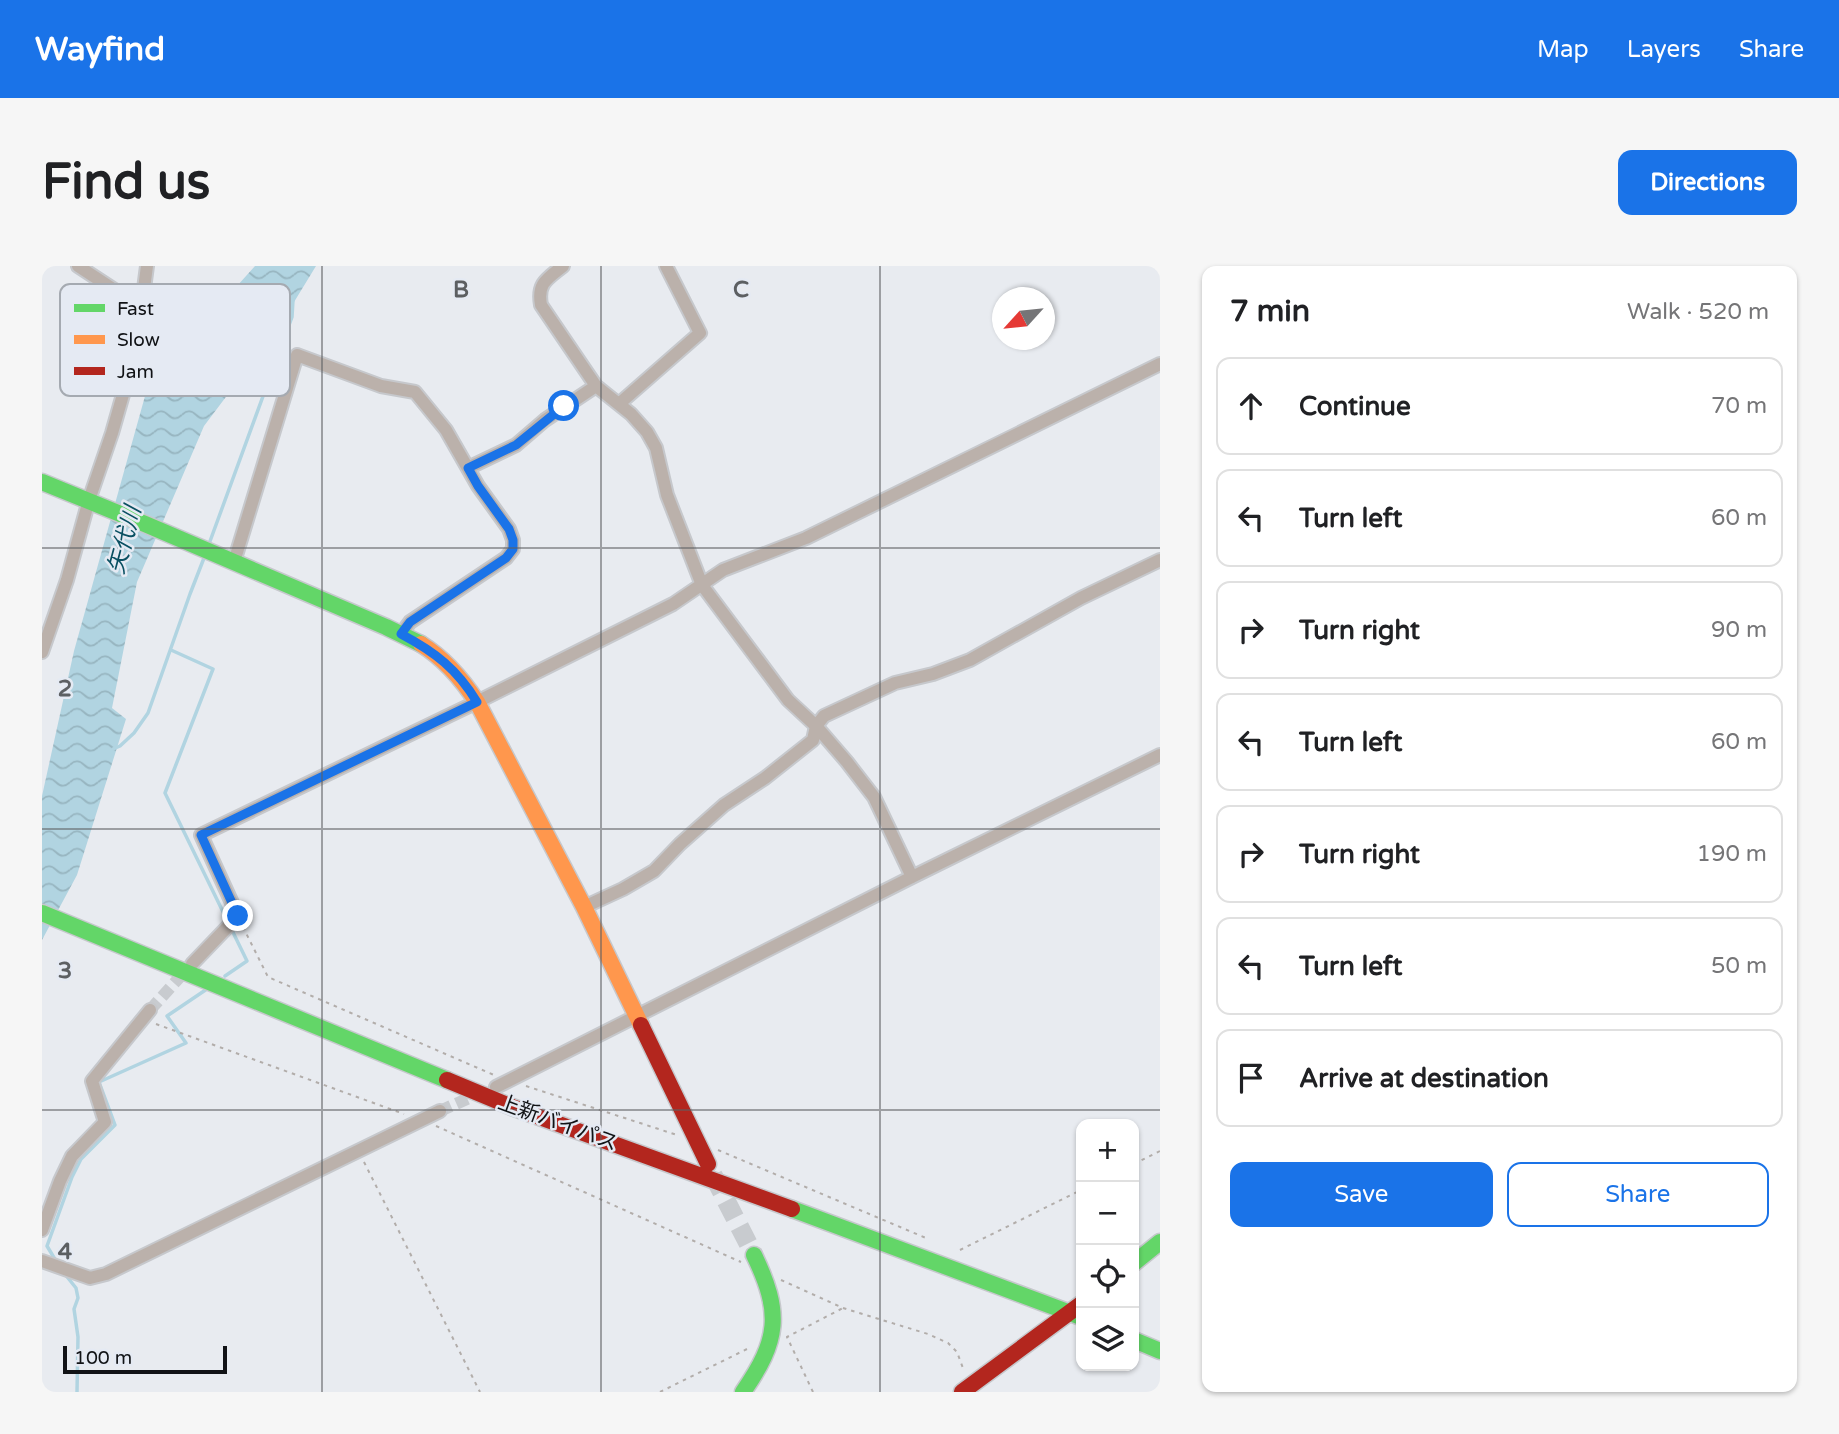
<!DOCTYPE html>
<meta charset="utf-8">
<style>
body{margin:0;font-family:"Varela Round","Noto Sans JP",sans-serif;background:#f6f6f6;color:#202124}
.controls{position:absolute;right:21px;bottom:21px;display:grid;overflow:hidden;border-radius:14px;box-shadow:0 2px 5px #0004}
.controls button{width:63px;height:63px;display:grid;place-items:center;padding:0;border:0;border-bottom:2px solid #e0e0e0;background:#fff;color:#202124;font:35px sans-serif}
.compass{position:absolute;left:950px;top:21px;width:63px;height:63px;border-radius:50%;background:#fff;box-shadow:0 2px 5px #0004;rotate:243deg}
.scale{position:absolute;left:21px;bottom:18px;width:164px;box-sizing:border-box;padding-left:7px;border:4px solid #111316;border-top:0;font-size:19px;line-height:24px;white-space:nowrap;color:#111316;-webkit-text-stroke:5px #e5eaf3;paint-order:stroke}
.stop{position:absolute;width:21px;height:21px;margin:-16px;border:5px solid #1a73e8;border-radius:50%;background:#fff}
.stop.end{background:#1a73e8;border-color:#fff;box-shadow:0 2px 7px #0008}
.list{margin:0;padding:0;list-style:none}
h2{display:flex;justify-content:space-between;align-items:center;height:91px;margin:0;padding:0 28px;font-size:30px}
h2 small{font-size:23px;font-weight:400;color:#757577}
.list li{display:grid;grid-template-columns:46px 1fr auto;gap:21px;align-items:center;box-sizing:border-box;height:98px;margin:0 14px 14px;padding:0 14px;border:2px solid #e0e0e0;border-radius:14px}
.list b{display:block;font-size:26px;white-space:nowrap}
.list em{font-size:23px;font-style:normal;color:#757577}
.actions{display:flex;gap:14px;padding:21px 28px}
.actions a{flex:1;padding:16px 0;border:2px solid #1a73e8;border-radius:14px;text-align:center;font-size:24px;color:#1a73e8}
.actions .main{background:#1a73e8;color:#fff}
.icon{flex:none;width:38px;height:38px;fill:none;stroke:currentColor;stroke-width:2;stroke-linecap:round;stroke-linejoin:round}
.map{position:relative;flex:none;width:1118px;height:1126px;overflow:hidden;border-radius:14px}
header{display:flex;align-items:center;gap:42px;box-sizing:border-box;height:98px;padding:0 35px;background:#1a73e8;color:#fff}
header strong{font-size:33px}
nav{display:flex;gap:38px;margin-inline-start:auto;font-size:24px}
.intro{display:flex;align-items:center;justify-content:space-between;box-sizing:border-box;height:168px;padding:0 42px}
h1{margin:0;font-size:49px}
.button{padding:18px 32px;border-radius:14px;background:#1a73e8;color:#fff;font-size:24px;font-weight:700}
main{display:flex;gap:42px;padding:0 42px}
aside{flex:1;background:#fff;border-radius:14px;box-shadow:0 2px 5px #0004}
.map>svg:first-child{display:block}
.water{fill:url(#water-waves)}
.lines{fill:none;stroke-linecap:round;stroke-linejoin:round}
.stream{stroke:#b1d4e1;stroke-width:3.5}
.street-tunnel{stroke:#c8cbcf;stroke-width:12;stroke-dasharray:12 6;stroke-linecap:butt}
.secondary-tunnel{stroke:#c8cbcf;stroke-width:19;stroke-dasharray:19 10;stroke-linecap:butt}
.street-casing{stroke:#c6c8cc;stroke-width:16}
.fast-casing{stroke:#c6c8cc;stroke-width:19}
.slow-casing{stroke:#c6c8cc;stroke-width:19}
.jam-casing{stroke:#c6c8cc;stroke-width:19}
.path{stroke:#b2adaa;stroke-width:2;stroke-dasharray:3.5 5;stroke-linecap:butt}
.street{stroke:#bbb1ab;stroke-width:12}
.fast{stroke:#63d668;stroke-width:16}
.slow{stroke:#ff974d;stroke-width:16}
.jam{stroke:#b3261e;stroke-width:16}
.route{stroke:#1a73e8;stroke-width:9}
.grid{fill:none;stroke:#5c5f62;stroke-width:2;stroke-opacity:0.55}
.labels{text-anchor:middle;dominant-baseline:central;stroke-width:5;stroke-linejoin:round;paint-order:stroke}
.street-label{font-size:21px;fill:#111316;stroke:#e5eaf3}
.water-label{font-size:23px;font-style:italic;fill:#0a5062;stroke:#e5eaf3}
.key{fill:#e5eaf3;stroke:#a5aab1;stroke-width:2}
.key-label{font-size:19px;fill:#111316}
.grid-label{font-size:23px;text-anchor:middle;font-weight:bold;fill:#5c5f62;stroke:#e5eaf3;stroke-width:5;stroke-linejoin:round;paint-order:stroke}
</style>
<header>
<strong>Wayfind</strong>
<nav><a>Map</a><a>Layers</a><a>Share</a></nav>
</header>
<div class="intro"><h1>Find us</h1><a class="button">Directions</a></div>
<main>
<div class="map">
<svg width="1118" height="1126" viewBox="0 0 1118 1126">
<defs>
<pattern id="water-waves" width="16" height="10" patternUnits="userSpaceOnUse" patternTransform="scale(1.75)"><rect width="16" height="10" fill="#b1d4e1"/><path d="M0 5q4-4 8 0t8 0" fill="none" stroke="#97b5c0"/></pattern>
</defs>
<rect width="100%" height="100%" fill="#e8ebf0"/>
<!-- water -->
<path class="water" d="M213 0H274L238 59 162 160 95 316 70 442 84 453 35 609 0 674V530L32 385 120 69 159 60Z"/>
<g class="lines">
<!-- stream -->
<path class="stream" d="M167 278 250 51 251 34
M129 384 171 403 123 527 205 695 183 710
M71 483 78 480 92 467 106 447 148 328 162 292
M14 995 5 980 30 911 39 893 73 859 57 816 144 777 125 750 165 723
M22 1007 34 1022 36 1032 32 1043 36 1071 35 1126"/>
<!-- street-tunnel -->
<path class="street-tunnel" d="M108 744 146 702
M398 845 436 828"/>
<!-- secondary-tunnel -->
<path class="secondary-tunnel" d="M671 909 712 989"/>
<defs>
<path id="street" d="M36 0 100 42
M521 0C505 13 495 17 499 39L554 120
M578 137 658 67 624 0
M426 202 474 179 503 154 554 120 589 148 605 166 614 182 625 229 660 319 746 434 774 460 805 496 832 531 870 611
M192 296 255 89 339 120 373 126 404 164 436 220 467 263 471 274V283L464 292 368 356 359 368
M0 386 25 314 47 234 70 167 94 83 105 0
M542 641 581 623 612 605 638 578 682 539 723 512 771 474 774 460 782 450 853 417 891 408 928 394 1039 332 1118 294
M150 698 196 650 159 569 435 436 631 338 681 304 764 272 1118 98
M454 821 870 611 1118 489
M0 964 18 915 30 890 63 856 50 815 108 744
M0 995 48 1012 64 1008 398 845"/>
<path id="fast" d="M0 216 103 258 344 361 379 378
M0 647 405 814
M750 943 1039 1051
M1092 997 1118 976
M1092 1074 1118 1085
M701 1126C737 1074 740 1047 712 989"/>
<path id="slow" d="M379 378C403 393 420 413 435 436L542 641 599 759"/>
<path id="jam" d="M599 759 666 898
M405 814 470 841 750 943
M920 1126 1039 1038"/>
</defs>
<!-- street casing -->
<use href="#street" class="street-casing"/>
<!-- fast casing -->
<use href="#fast" class="fast-casing"/>
<!-- slow casing -->
<use href="#slow" class="slow-casing"/>
<!-- jam casing -->
<use href="#jam" class="jam-casing"/>
<!-- path -->
<path class="path" d="M201 661 226 711 452 809
M114 758 362 848
M484 820 635 869
M394 860 699 996
M676 884 884 972
M322 896 438 1126
M1092 898 1118 885
M918 984 1039 924
M739 1014 801 1042 886 1068 906 1077 915 1086 922 1105
M618 1126 709 1081
M771 1126 745 1071 801 1042"/>
<!-- street -->
<use href="#street" class="street"/>
<!-- fast -->
<use href="#fast" class="fast"/>
<!-- slow -->
<use href="#slow" class="slow"/>
<!-- jam -->
<use href="#jam" class="jam"/>
</g>
<g class="lines">
<!-- route -->
<path class="route" d="M196 650 159 569 435 436C415 403 393 386 359 368L368 356 464 292 471 283V274L467 263 436 220 426 202 474 179 522 140"/>
</g>
<!-- grid -->
<path class="grid" d="M280 0V1126M559 0V1126M838 0V1126M0 282H1118M0 563H1118M0 844H1118"/>
<g class="labels">
<!-- street labels -->
<g class="street-label">
<text transform="translate(516 857) rotate(20)">上新バイパス</text>
</g>
<!-- water labels -->
<g class="water-label">
<text transform="translate(83 274) rotate(-75)">矢代川</text>
</g>
</g>
<!-- legend -->
<rect x="18" y="18" width="230" height="112" rx="10" class="key"/>
<rect x="32" y="38" width="31" height="8" fill="#63d668"/>
<rect x="32" y="69" width="31" height="9" fill="#ff974d"/>
<rect x="32" y="101" width="31" height="8" fill="#b3261e"/>
<g class="key-label">
<text x="75" y="49">Fast</text>
<text x="75" y="80">Slow</text>
<text x="75" y="112">Jam</text>
</g>
<g class="grid-label">
<text x="419" y="31">B</text>
<text x="699" y="31">C</text>
<text x="23" y="430">2</text>
<text x="23" y="712">3</text>
<text x="23" y="993">4</text>
</g>
</svg>
<div class="controls">
<button>+</button>
<button>−</button>
<button><svg class="icon" aria-label="locate" viewBox="0 0 24 24"><circle cx="12" cy="12" r="6"/><path d="M12 2v4M12 18v4M2 12h4M18 12h4"/></svg></button>
<button><svg class="icon" aria-label="layers" viewBox="0 0 24 24"><path d="M12 4l9 5-9 5-9-5zM3 14l9 5 9-5"/></svg></button>
</div>
<svg class="compass" viewBox="-18 -18 36 36"><path d="M0-13l5 13h-10z" fill="#e53935"/><path d="M0 13l5-13h-10z" fill="#757577"/></svg>
<div class="scale">100 m</div>
<div class="stop" style="left:522px;top:140px"></div>
<div class="stop end" style="left:196px;top:650px"></div>
</div>
<aside>
<h2>7 min<small>Walk · 520 m</small></h2>
<ul class="list">
<li><svg class="icon" aria-label="ahead" viewBox="0 0 24 24"><path d="M12 20V5M6 11l6-6 6 6"/></svg><div><b>Continue</b></div><em>70 m</em></li>
<li><svg class="icon" aria-label="left" viewBox="0 0 24 24"><path d="M17 20v-9H6M10 6l-5 5 5 5"/></svg><div><b>Turn left</b></div><em>60 m</em></li>
<li><svg class="icon" aria-label="right" viewBox="0 0 24 24"><path d="M7 20v-9h11M14 6l5 5-5 5"/></svg><div><b>Turn right</b></div><em>90 m</em></li>
<li><svg class="icon" aria-label="left" viewBox="0 0 24 24"><path d="M17 20v-9H6M10 6l-5 5 5 5"/></svg><div><b>Turn left</b></div><em>60 m</em></li>
<li><svg class="icon" aria-label="right" viewBox="0 0 24 24"><path d="M7 20v-9h11M14 6l5 5-5 5"/></svg><div><b>Turn right</b></div><em>190 m</em></li>
<li><svg class="icon" aria-label="left" viewBox="0 0 24 24"><path d="M17 20v-9H6M10 6l-5 5 5 5"/></svg><div><b>Turn left</b></div><em>50 m</em></li>
<li><svg class="icon" aria-label="arrive" viewBox="0 0 24 24"><path d="M6 21V4h12l-3 4 3 4H6"/></svg><div><b>Arrive at destination</b></div></li>
</ul>
<div class="actions"><a class="main">Save</a><a>Share</a></div>
</aside>
</main>
